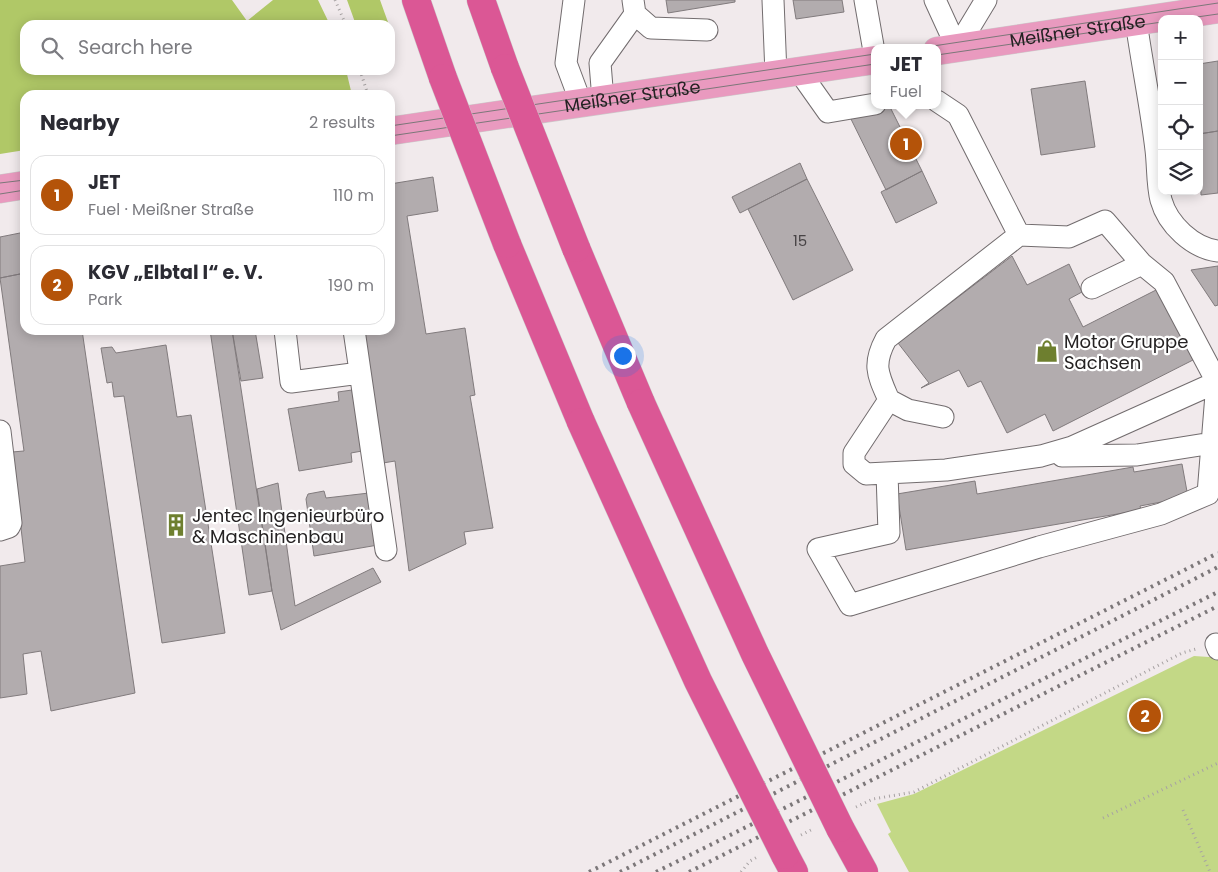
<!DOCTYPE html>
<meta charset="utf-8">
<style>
body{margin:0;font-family:Poppins,sans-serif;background:#f7f7f7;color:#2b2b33}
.controls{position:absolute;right:15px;top:15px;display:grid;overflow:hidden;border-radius:10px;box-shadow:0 2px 12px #0003}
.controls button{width:45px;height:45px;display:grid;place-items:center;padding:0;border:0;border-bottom:1px solid #e1e1e2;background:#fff;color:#2b2b33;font:25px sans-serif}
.you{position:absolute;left:622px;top:355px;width:18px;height:18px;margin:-12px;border:4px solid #fff;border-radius:50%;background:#1a73e8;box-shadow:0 0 0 8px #1a73e833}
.badge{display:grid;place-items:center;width:32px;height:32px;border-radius:50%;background:#b45309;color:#fff;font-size:16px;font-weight:700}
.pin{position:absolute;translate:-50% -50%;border:2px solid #fff;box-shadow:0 1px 5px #0006}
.popup{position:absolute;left:871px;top:44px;width:70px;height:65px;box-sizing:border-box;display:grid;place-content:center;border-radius:10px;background:#fff;filter:drop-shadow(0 1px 4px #0005);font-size:16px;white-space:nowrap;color:#7c7c81}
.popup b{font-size:19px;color:#2b2b33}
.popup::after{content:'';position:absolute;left:50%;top:100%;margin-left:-10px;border:10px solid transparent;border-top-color:#fff}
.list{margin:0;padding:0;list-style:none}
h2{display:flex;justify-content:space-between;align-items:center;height:65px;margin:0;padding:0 20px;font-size:21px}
h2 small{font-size:16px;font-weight:400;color:#7c7c81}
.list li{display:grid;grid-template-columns:32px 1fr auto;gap:15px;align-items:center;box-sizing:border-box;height:80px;margin:0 10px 10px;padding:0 10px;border:1px solid #e1e1e2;border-radius:15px}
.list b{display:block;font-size:19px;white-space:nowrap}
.list p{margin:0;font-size:16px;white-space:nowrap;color:#7c7c81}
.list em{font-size:16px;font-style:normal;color:#7c7c81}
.icon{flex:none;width:28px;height:28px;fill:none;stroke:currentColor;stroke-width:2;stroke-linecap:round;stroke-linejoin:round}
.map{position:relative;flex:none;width:1218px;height:872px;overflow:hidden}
.search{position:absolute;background:#fff;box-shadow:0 2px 12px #0003;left:20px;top:20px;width:375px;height:55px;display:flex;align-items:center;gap:12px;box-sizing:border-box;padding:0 18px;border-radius:15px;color:#7c7c81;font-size:19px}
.panel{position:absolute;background:#fff;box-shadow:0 2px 12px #0003;left:20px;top:90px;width:375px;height:245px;border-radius:15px}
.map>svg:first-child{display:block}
.green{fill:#c3d886}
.forest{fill:#b0c867}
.building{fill:#b2acae;stroke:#817b7d}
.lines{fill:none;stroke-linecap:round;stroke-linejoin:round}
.minor-casing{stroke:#726c6e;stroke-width:23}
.major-casing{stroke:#cbcaca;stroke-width:29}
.highway-casing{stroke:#cbcaca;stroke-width:29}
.path{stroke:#a7a2a3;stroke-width:3;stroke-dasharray:1 4;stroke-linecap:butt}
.minor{stroke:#fff;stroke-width:21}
.major{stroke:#e99abf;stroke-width:28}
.highway{stroke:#db5795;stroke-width:28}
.tram{stroke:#7c7779;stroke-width:1}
.rail{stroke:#7c7779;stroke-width:4;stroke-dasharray:2.5 5;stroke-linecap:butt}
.highway-bridge-casing{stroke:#cbcaca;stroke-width:29;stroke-linecap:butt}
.highway-bridge{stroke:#db5795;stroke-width:28}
.labels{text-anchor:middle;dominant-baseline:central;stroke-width:4.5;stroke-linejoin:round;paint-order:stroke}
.number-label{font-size:15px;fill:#484446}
.street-label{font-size:18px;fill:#252223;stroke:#fff}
.poi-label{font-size:18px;fill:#252223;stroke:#fff;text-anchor:start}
</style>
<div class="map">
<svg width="1218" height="872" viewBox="0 0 1218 872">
<rect width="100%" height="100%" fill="#f1eaec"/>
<!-- green -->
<path class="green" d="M1218 653V872H909L888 834 891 832 877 804 914 794 1194 656 1209 657Z"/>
<!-- forest -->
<path class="forest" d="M0 0H232L247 21 273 0H318L330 25H25V70H346L352 95H25V150L0 154Z
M347 0H380L389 25H356Z"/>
<!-- building -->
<path class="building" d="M666 0H735V2L668 13Z
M793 0H842L844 12 796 19Z
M1218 61V131L1199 134V64Z
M1085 81 1095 147 1041 155 1031 89Z
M889 105 922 171 886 190 847 111Z
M1218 131V193L1201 195 1199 134Z
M800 163 807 179 740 213 732 197Z
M922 171 937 203 896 223 881 192Z
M433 177 438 211 407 216 426 334 465 328 475 395 470 396 493 528 464 532 466 544 409 571 395 461 383 463 362 330H390V184Z
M807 179 853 270 793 300 748 209Z
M25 232V273L0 278V237Z
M1012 256 1027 285 1069 264 1082 292 1069 299 1083 327 1158 289 1193 360 1053 431 1045 414 1007 433 981 381 968 387 959 370 921 388 929 383 898 343Z
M1218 266V305L1215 306 1191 270Z
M25 273V330H82L135 693 51 711 41 651 23 654 27 694 0 698V566L25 562 12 452 24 451 0 278Z
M210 330H232L272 591 249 595Z
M232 330H255L263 378 241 381Z
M166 345 177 417 191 415 225 633 162 643 124 396 114 397 112 382 107 383 101 348 112 347 116 353Z
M352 390 362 451 351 453 352 462 299 471 288 409 339 401 338 392Z
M1182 464 1188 497 1140 506 1141 510 906 550 897 494 975 481 977 494 1133 467 1134 472Z
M278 483 295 606 373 568 381 582 281 630 272 591 257 489Z
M324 491 326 498 369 493 378 545 314 556 306 499 308 494Z"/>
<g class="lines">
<defs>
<path id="minor" d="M574 0 566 63 581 103
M773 0 776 74
M865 0 875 57
M935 0 957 48 986 0
M635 14 651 28 707 30
M1136 21C1142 64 1151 107 1156 150 1158 166 1157 185 1161 200 1168 225 1193 248 1218 251
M799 71 828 112 875 104
M603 100 600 63 635 14 633 0
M1019 235 1069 237 1105 221 1142 264 1092 288
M285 330 291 382 360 373
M354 330 386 550
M889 400C878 375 872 365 886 339L1019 235 958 115 937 101
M943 417 908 410 889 400 854 453V464L866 474 946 470 1041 456 1072 447 1217 382
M0 431 11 523 9 527 0 530
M1062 456 1137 455 1218 442
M887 473 889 533 818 549 850 605 1039 547 1161 514 1208 494 1217 382 1164 282 1142 264
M1216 644 1218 649"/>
<g id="major">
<path id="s1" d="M937 51 1218 9"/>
<path id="s2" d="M390 131 875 60"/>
<path d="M0 189 25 185"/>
</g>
<path id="highway" d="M416 0 443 78
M481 0 505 68
M507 244 581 422
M576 248 641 403
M840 828 864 872
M785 855 794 872"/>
</defs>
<!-- minor casing -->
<use href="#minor" class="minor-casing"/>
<!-- major casing -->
<use href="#major" class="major-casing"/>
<!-- highway casing -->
<use href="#highway" class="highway-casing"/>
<!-- path -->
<path class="path" d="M335 0 346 25
M360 70 368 95
M856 807 873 799 914 792 1182 653 1196 649
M1183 810 1210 872
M1103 818 1218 763
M801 835 813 829
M741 872 750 861 759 856"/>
<!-- minor -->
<use href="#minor" class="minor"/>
<!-- major -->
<use href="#major" class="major"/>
<!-- highway -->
<use href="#highway" class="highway"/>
<!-- tram -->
<path class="tram" d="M1183 19 1218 14
M920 48 1218 3
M937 55 1162 22
M390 126 875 54
M390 136 875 64
M0 183 25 180
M0 194 25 190"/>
<!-- rail -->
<path class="rail" d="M589 872 1218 553
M620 872 1218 567
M656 872 1218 592
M689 872 1218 606"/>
<defs>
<path id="highway-bridge" d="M505 68 576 248
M443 78 507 244
M641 403 755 654 840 828
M581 422 698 681 785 855"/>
</defs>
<!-- highway-bridge casing -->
<use href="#highway-bridge" class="highway-bridge-casing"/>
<!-- highway-bridge -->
<use href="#highway-bridge" class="highway-bridge"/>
</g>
<!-- icons -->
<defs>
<symbol id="shop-bare" viewBox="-9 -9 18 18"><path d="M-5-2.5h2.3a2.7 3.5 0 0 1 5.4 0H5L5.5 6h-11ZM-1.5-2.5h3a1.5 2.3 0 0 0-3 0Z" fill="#6e7f2f" stroke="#fff" stroke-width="2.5" paint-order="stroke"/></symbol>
<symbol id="building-bare" viewBox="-9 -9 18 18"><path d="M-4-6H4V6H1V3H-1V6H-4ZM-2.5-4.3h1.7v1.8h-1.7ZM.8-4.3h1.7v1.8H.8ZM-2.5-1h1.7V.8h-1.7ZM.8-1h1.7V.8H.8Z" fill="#6e7f2f" stroke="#fff" stroke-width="2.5" paint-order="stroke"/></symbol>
</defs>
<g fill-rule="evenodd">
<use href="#shop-bare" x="1031" y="335" width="32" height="32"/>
<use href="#building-bare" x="160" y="509" width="32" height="32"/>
</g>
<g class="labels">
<!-- number labels -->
<g class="number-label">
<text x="800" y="240">15</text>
</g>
<!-- street labels -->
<g class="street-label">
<text stroke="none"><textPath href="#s1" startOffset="142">Meißner Straße</textPath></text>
<text stroke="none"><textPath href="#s2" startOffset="245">Meißner Straße</textPath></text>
</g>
<!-- poi labels -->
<g class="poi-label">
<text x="1064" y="341">Motor Gruppe<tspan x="1064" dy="21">Sachsen</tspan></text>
<text x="192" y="515">Jentec Ingenieurbüro<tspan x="192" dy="21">&amp; Maschinenbau</tspan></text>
</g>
</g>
</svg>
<div class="controls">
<button>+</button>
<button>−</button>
<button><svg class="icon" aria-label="locate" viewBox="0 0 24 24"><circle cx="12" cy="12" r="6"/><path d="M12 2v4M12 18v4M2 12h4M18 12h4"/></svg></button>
<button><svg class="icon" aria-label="layers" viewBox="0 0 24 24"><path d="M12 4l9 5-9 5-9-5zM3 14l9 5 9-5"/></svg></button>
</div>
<div class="you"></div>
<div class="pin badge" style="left:906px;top:144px">1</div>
<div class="popup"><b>JET</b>Fuel</div>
<div class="pin badge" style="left:1145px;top:716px">2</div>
<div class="search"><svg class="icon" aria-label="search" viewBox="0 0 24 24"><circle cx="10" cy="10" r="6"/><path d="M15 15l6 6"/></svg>Search here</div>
<section class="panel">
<h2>Nearby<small>2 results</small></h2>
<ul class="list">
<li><span class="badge">1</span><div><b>JET</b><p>Fuel · Meißner Straße</p></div><em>110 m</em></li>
<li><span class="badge">2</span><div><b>KGV „Elbtal I“ e. V.</b><p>Park</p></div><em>190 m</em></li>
</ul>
</section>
</div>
